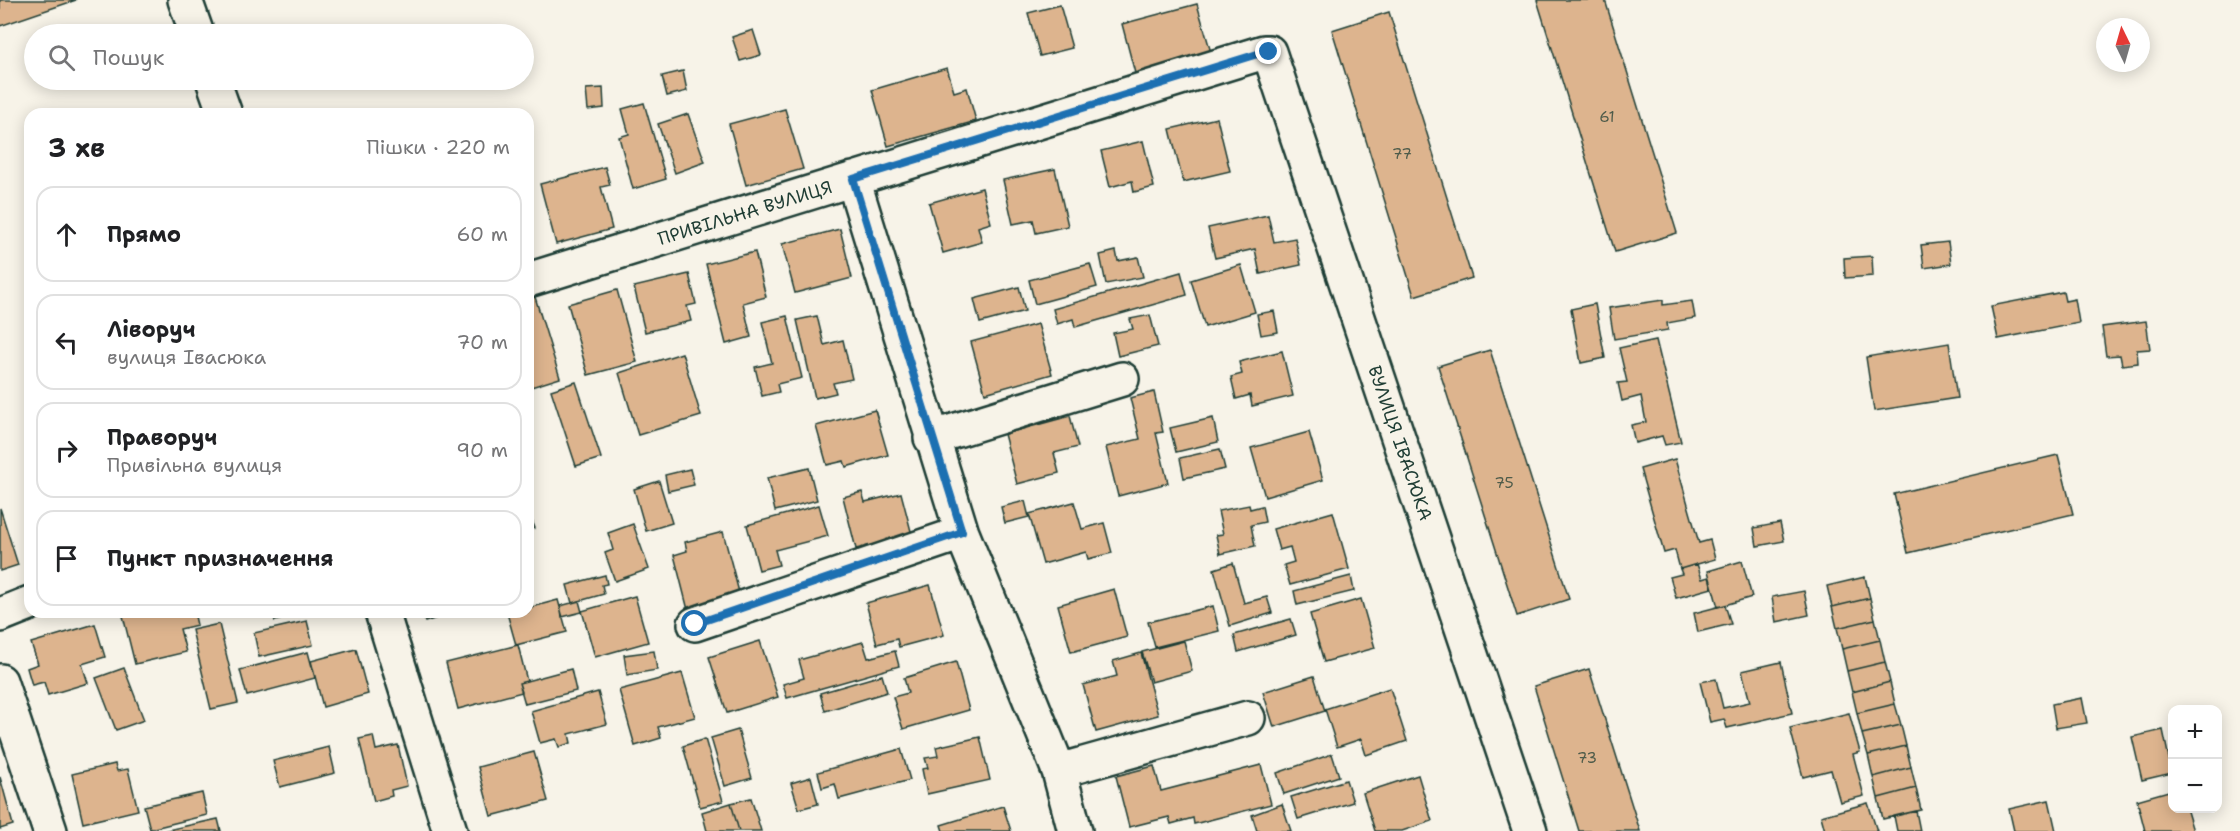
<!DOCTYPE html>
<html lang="uk">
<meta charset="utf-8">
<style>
body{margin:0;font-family:"Shantell Sans",sans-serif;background:#f6f6f6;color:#202124}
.controls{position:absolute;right:18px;bottom:18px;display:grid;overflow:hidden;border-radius:12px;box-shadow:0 3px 15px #0003}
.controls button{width:54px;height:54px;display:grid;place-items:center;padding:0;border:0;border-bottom:2px solid #e0e0e0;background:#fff;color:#202124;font:30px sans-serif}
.compass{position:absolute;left:2096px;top:18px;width:54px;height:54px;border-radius:50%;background:#fff;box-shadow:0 3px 15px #0003;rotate:355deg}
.stop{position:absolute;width:18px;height:18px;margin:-14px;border:4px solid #1f6fb2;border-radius:50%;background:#fff}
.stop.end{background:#1f6fb2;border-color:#fff;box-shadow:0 2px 6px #0008}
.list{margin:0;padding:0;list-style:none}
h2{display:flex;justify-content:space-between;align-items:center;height:78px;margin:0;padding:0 24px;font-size:26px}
h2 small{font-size:20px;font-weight:400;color:#757577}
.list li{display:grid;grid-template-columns:39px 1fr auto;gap:18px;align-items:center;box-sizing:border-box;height:96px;margin:0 12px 12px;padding:0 12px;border:2px solid #e0e0e0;border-radius:18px}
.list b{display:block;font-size:22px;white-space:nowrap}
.list p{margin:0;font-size:20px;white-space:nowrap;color:#757577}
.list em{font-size:20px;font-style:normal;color:#757577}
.icon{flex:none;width:33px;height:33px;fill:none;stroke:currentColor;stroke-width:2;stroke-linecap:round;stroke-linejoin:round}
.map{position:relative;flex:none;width:2240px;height:831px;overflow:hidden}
.search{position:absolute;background:#fff;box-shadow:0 3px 15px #0003;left:24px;top:24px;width:510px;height:66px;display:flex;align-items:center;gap:15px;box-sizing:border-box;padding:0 21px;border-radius:33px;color:#757577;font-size:22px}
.panel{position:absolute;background:#fff;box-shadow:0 3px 15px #0003;left:24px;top:108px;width:510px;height:510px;border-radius:18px}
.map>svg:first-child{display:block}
.building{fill:#ddb48e;stroke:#1f3d34;stroke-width:1.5}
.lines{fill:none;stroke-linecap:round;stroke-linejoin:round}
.minor-casing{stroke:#1f3d34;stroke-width:38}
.minor{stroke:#f7f3e8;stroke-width:33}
.route{stroke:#1f6fb2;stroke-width:8}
.labels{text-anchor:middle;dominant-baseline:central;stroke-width:5;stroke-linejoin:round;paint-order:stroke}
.number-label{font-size:15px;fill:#4e5b4a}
.street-label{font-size:18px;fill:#1f3d34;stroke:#f7f3e8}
</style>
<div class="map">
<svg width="2240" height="831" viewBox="0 0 2240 831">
<rect width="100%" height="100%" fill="#f7f3e8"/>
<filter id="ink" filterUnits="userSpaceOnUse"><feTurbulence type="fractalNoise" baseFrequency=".0167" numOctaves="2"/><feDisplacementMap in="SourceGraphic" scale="12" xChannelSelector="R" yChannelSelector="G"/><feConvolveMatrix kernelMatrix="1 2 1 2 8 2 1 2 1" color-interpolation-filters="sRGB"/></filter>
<g filter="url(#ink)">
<!-- building -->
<path class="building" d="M0 0H76L0 26Z
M1537 0H1605L1677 233 1615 252Z
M1197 4 1212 56 1136 77 1122 24Z
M1060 5 1072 48 1040 56 1028 13Z
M1389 12 1472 278 1414 296 1332 30Z
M753 30 761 55 740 61 732 37Z
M947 68 954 92 967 88 976 121 888 146 872 90Z
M683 71 687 91 667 96 662 76Z
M603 88 604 108 588 110 586 89Z
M644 103 666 179 633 189 619 137 629 134 622 109Z
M785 109 803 169 746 185 729 124Z
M688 114 705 162 675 173 658 124Z
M1217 118 1230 171 1183 182 1170 129Z
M1143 141 1154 187 1134 192 1132 181 1110 187 1101 151Z
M605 167 610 185 601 187 612 229 556 244 540 184Z
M1055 169 1068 226 1036 233 1033 220 1013 224 1003 180Z
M982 188 991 223 978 227 982 242 943 253 929 203Z
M1268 215 1274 242 1295 238 1301 265 1260 274 1255 249 1215 258 1208 228Z
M840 229 852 278 795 293 782 244Z
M1948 242 1951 264 1924 268 1921 245Z
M1116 251 1118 261 1138 257 1143 277 1106 284 1100 255Z
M755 252 766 297 743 303 751 337 726 344 706 264Z
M1872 256 1873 276 1845 278 1844 258Z
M1090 264 1097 287 1035 304 1029 280Z
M1241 265 1255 312 1205 327 1191 280Z
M1181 272 1187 295 1075 327 1073 319 1057 324 1053 309Z
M689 274 696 304 687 306 691 321 645 332 634 287Z
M1019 287 1025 311 980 323 974 299Z
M617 290 637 362 588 375 568 304Z
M2063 292 2065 301 2075 299 2079 323 1998 339 1991 306Z
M535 297 560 378 528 388V299Z
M1663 300V305L1692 301 1695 318 1667 323 1668 330 1614 339 1609 308Z
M1595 304 1605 358 1581 363 1571 309Z
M1274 311 1278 332 1261 335 1257 314Z
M1150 315 1158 346 1118 356 1113 333 1133 329 1130 319Z
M787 316 802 378 777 384 779 392 762 396 755 367 772 363 762 322Z
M817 316 824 345 843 340 852 379 833 383 836 393 815 398 797 320Z
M2146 321 2150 349 2137 350 2138 363 2122 365 2120 355 2106 356 2102 327Z
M1038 324 1052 374 985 393 971 342Z
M1656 340 1681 442 1665 445 1662 436 1635 443 1631 425 1646 422 1641 396 1622 401 1618 383 1627 382 1619 348Z
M1949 343 1957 398 1874 411 1866 357Z
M1490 350 1569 599 1517 616 1438 366Z
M1282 351 1293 396 1252 406 1250 395 1236 399 1231 377 1242 374 1239 362Z
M682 353 701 416 638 435 619 373Z
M576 382 601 458 576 466 551 390Z
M1154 392 1163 432 1156 433 1168 483 1118 496 1106 447 1140 439 1130 398Z
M875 410 888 455 846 467 844 461 827 465 816 426Z
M1070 416 1078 447 1054 453 1059 473 1017 484 1004 434Z
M1213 418 1218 442 1176 452 1170 428Z
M1309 432 1323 480 1265 497 1251 448Z
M1220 449 1225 469 1184 478 1180 458Z
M2058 455 2073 514 1908 553 1894 494Z
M1675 459 1699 543 1710 540 1715 559 1680 569 1675 550 1664 553 1640 469Z
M809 468 817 500 775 511 767 478Z
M690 469 694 485 668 491 665 475Z
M659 481 672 523 646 531 634 489Z
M862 492 865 502 901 493 912 535 856 549 843 497Z
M1025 501 1029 517 1005 523 1001 507Z
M1074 502 1082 529 1104 523 1112 553 1088 559 1086 552 1043 564 1029 514Z
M819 505 828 536 775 550 779 565 759 570 747 525Z
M1249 505 1250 509 1262 506 1265 522 1251 525 1255 546 1220 554 1216 535 1223 534 1218 511Z
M0 508 18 565 0 571Z
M528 511 535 528 528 531Z
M1333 512 1349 569 1290 585 1284 565 1294 562 1290 547 1279 550 1273 529Z
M1780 523 1784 541 1757 546 1754 528Z
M633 524 649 569 615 581 605 553 613 550 608 533Z
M723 532 740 596 688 610 674 555 687 551 685 542Z
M1742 561 1752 597 1718 607 1708 571Z
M1233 563 1244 603 1267 597 1272 613 1230 626 1214 569Z
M1697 564 1702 579 1709 577 1712 588 1676 598 1670 577 1682 574 1680 569Z
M605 575 607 584 602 585 604 594 572 603 567 585Z
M1351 576 1354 591 1297 605 1294 591Z
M1865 577 1870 598 1832 607 1827 586Z
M930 585 944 635 899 647 897 639 877 644 866 603Z
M1114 589 1127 637 1071 652 1058 605Z
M1804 591 1809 615 1776 622 1772 597Z
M635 596 648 642 595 657 582 611Z
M1870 598 1875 619 1837 628 1832 607Z
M1361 599 1375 648 1324 662 1310 614Z
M558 600 567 632 516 645 507 613 528 612V608Z
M579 601 582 612 562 617 560 606Z
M1725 605 1731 624 1698 632 1694 613Z
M1213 606 1219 631 1155 647 1148 622Z
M122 612H194L197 625 180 629 186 652 135 664Z
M272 612H306L275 621Z
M422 612H455L425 622Z
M1291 619 1296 635 1238 652 1234 635Z
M1875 619 1880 640 1842 649 1837 628Z
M307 621 313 645 259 657 254 633Z
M95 624 105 657 82 664 88 683 48 695 44 682 32 685 27 668 38 664 31 643Z
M219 624 238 703 211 709 192 630Z
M1880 640 1885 662 1847 671 1842 649Z
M760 641 778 697 727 713 709 657Z
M1184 641 1192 671 1151 682 1142 652Z
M863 642 868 658 895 651 899 666 787 698 783 684 804 678 799 660Z
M518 645 527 681 519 683 522 692 458 709 446 663Z
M356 649 368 694 323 707 311 661Z
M654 651 657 670 627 675 624 655Z
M308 652 315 678 247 696 240 670Z
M1141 653 1158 715 1096 732 1083 685 1117 676 1113 661Z
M956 662 969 710 903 729 893 697 908 693 904 678Z
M1781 662 1792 713 1727 728 1724 719 1710 722 1700 682 1716 679 1723 708 1750 702 1742 671Z
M1885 662 1890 682 1852 692 1847 671Z
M124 668 144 720 116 730 96 678Z
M571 669 576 691 525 704 519 683Z
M1589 669 1640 831H1579L1534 686Z
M682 673 695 717 658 727 661 738 635 746 619 690Z
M882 675 887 692 825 711 820 693Z
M1314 676 1325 711 1274 727 1263 692Z
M1890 682 1895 704 1857 713 1852 692Z
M1390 688 1407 741 1366 755 1361 739 1337 747 1325 709Z
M598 692 607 724 569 734 571 743 559 747 556 739 540 743 531 711Z
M2082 698 2087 723 2056 728 2052 704Z
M1895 704 1901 725 1862 734 1857 713Z
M1849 713 1860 752 1853 754 1864 796 1840 802 1831 770 1803 777 1790 728Z
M1901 725 1906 746 1868 755 1862 734Z
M738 730 752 778 725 786 711 738Z
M2163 730 2172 773 2142 780 2132 737Z
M373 736 376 750 398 745 407 786 391 790 392 796 374 801 359 739Z
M980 737 990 780 927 794 922 769 928 768 925 758 938 756 936 747Z
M705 739 723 801 700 807 683 746Z
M1906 746 1911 767 1873 777 1868 755Z
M329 747 335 773 280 787 273 761Z
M901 749 910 780 839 799 835 784 822 788 818 772Z
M534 752 548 801 491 816 478 767Z
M1332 754 1339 776 1284 794 1277 773Z
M115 764 117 771 128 769 138 810 83 823 72 774Z
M1261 765 1271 804 1194 824 1193 818 1171 824 1169 817 1129 827 1116 776 1154 766 1161 791Z
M1911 767 1916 788 1878 798 1873 777Z
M1418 775 1432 821 1402 831H1375L1363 793Z
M0 777 13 825 0 829Z
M811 777 818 804 799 809 791 783Z
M1346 780 1353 802 1298 819 1291 797Z
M1916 788 1921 810 1883 819 1878 798Z
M2172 790V808H2186L2193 831H2145L2137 800Z
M202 793 207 815 150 829 144 806Z
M751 798 761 831H739L731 803Z
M2049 800 2056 831H2014L2009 809Z
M731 803 739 831H707L702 812Z
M1868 803 1877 831H1825L1821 816Z
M1282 804 1291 831H1257L1252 815Z
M1003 806 1011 831H943L941 825Z
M1916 811 1920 831H1897L1894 816Z
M218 819 221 831H163Z"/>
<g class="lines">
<defs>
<path id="minor" d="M185 0 197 34
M213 80 225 114
M853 179 962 533 1059 771 1075 831
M528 280 1264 52H1269L1530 831
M931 438 1122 379
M382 612 450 831
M0 615 30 603
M695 624 962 533
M0 681 50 831
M1059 771 1248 718"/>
</defs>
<!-- minor casing -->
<use href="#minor" class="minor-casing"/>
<!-- minor -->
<use href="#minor" class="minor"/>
</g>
</g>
<g class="lines" filter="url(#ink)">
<!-- route -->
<path class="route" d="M695 624 962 532 853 179 1264 52H1269"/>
</g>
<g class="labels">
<!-- number labels -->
<g class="number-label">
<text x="1607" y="117">61</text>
<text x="1402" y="154">77</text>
<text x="1504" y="483">75</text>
<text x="1587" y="758">73</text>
</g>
<!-- street labels -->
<g class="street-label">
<text transform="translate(745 213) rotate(-17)">ПРИВІЛЬНА ВУЛИЦЯ</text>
<text transform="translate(1400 443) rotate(71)">ВУЛИЦЯ ІВАСЮКА</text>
</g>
</g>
</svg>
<div class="controls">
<button>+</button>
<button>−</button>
</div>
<svg class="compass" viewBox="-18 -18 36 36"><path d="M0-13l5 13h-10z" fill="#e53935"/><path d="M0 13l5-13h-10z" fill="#757577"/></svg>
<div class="stop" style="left:695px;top:624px"></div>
<div class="stop end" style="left:1269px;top:52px"></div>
<div class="search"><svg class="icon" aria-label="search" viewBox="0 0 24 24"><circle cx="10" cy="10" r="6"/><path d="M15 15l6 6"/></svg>Пошук</div>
<section class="panel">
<h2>3 хв<small>Пішки · 220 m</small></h2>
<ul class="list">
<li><svg class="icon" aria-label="ahead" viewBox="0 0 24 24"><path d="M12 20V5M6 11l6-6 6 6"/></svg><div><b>Прямо</b></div><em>60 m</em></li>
<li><svg class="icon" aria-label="left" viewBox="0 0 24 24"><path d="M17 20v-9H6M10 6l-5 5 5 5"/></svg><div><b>Ліворуч</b><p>вулиця Івасюка</p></div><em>70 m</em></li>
<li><svg class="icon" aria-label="right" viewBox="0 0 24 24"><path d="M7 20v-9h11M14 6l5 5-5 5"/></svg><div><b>Праворуч</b><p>Привільна вулиця</p></div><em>90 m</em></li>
<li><svg class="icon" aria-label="arrive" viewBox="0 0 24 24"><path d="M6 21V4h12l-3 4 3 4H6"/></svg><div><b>Пункт призначення</b></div></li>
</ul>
</section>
</div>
